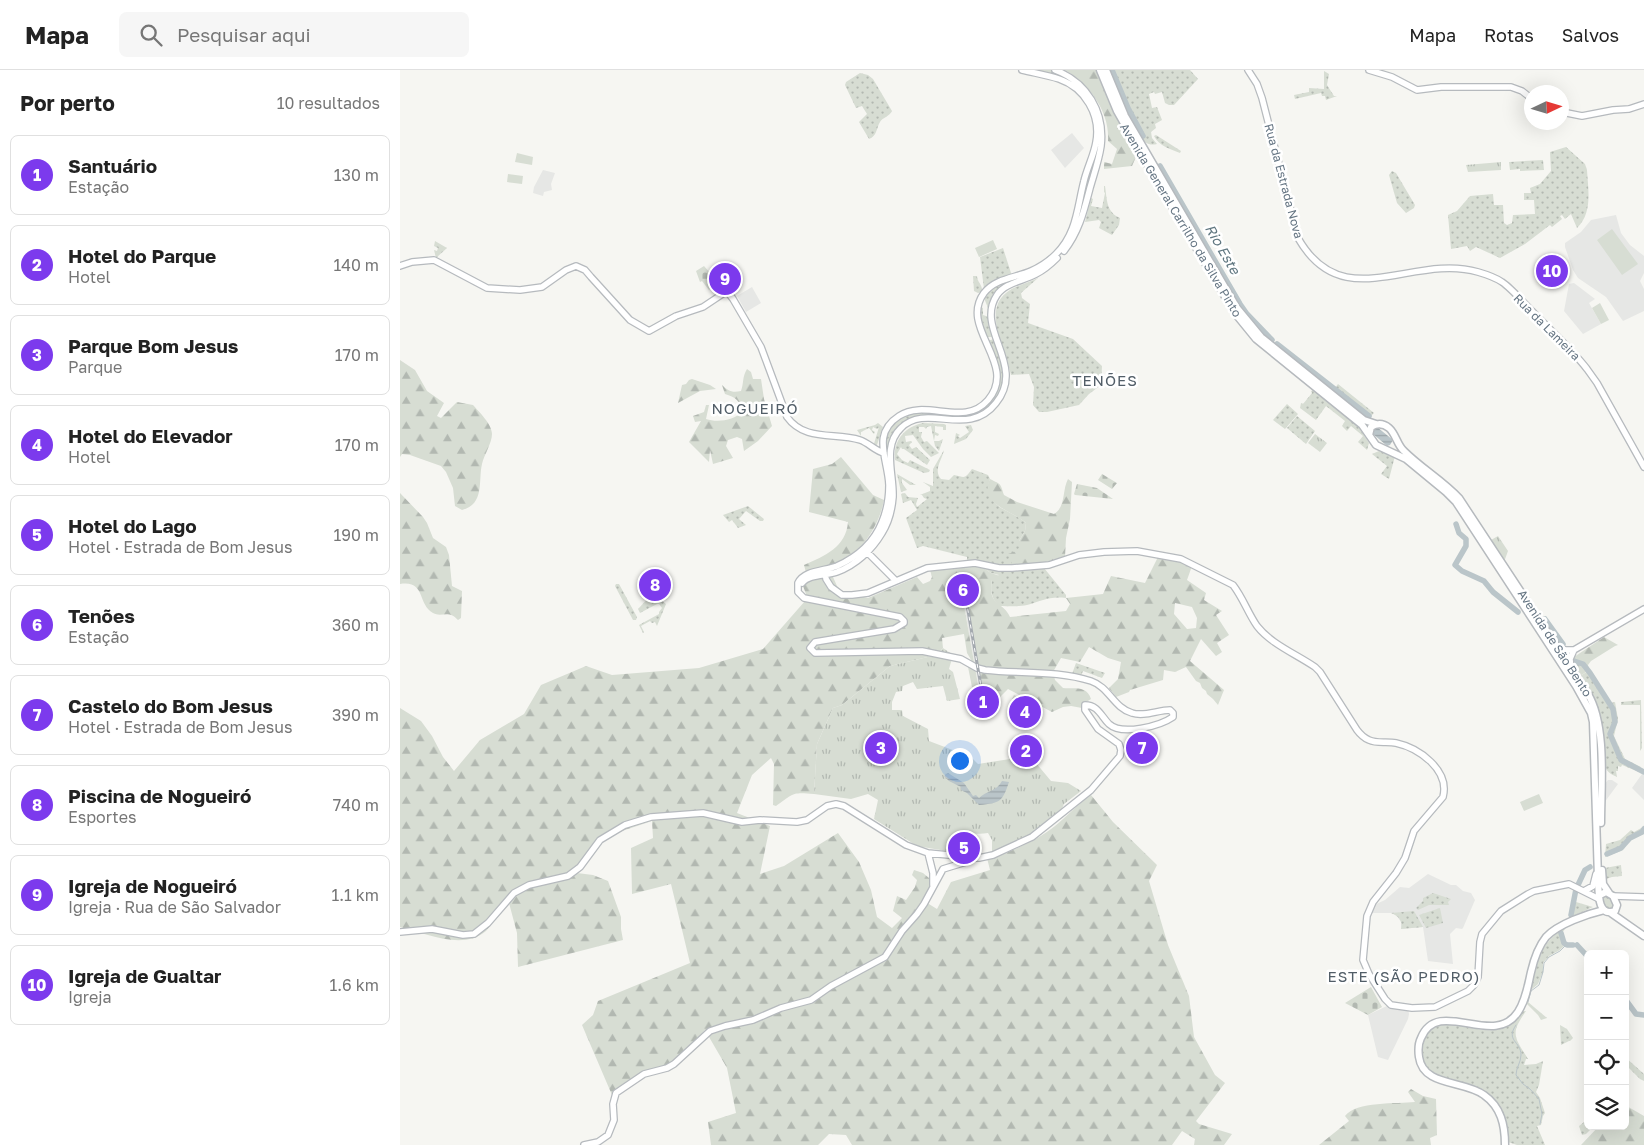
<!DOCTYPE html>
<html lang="pt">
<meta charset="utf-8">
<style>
body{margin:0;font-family:"Golos Text",sans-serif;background:#f6f6f6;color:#222}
.controls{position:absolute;right:15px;bottom:15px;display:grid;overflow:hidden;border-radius:8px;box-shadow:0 5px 20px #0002}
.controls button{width:45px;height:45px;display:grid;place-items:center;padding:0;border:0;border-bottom:1px solid #e0e0e0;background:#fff;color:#222;font:25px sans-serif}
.compass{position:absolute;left:1124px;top:15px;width:45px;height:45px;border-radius:50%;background:#fff;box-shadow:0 5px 20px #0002;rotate:86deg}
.you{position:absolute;left:559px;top:690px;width:18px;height:18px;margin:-12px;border:4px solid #fff;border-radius:50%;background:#1a73e8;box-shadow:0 0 0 8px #1a73e833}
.badge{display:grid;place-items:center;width:32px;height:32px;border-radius:50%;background:#7c3aed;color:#fff;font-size:16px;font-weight:700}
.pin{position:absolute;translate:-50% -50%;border:2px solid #fff;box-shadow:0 1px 5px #0006}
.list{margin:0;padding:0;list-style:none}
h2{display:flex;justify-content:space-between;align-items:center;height:65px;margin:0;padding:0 20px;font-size:21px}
h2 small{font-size:16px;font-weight:400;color:#767676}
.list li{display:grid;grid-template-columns:32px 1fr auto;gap:15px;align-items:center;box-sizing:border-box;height:80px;margin:0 10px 10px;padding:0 10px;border:1px solid #e0e0e0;border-radius:8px}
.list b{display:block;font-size:19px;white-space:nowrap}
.list p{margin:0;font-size:16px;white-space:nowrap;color:#767676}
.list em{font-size:16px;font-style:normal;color:#767676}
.icon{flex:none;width:28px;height:28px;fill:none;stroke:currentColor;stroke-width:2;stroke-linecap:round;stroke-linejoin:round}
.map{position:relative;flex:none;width:1244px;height:1075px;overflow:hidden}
header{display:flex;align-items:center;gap:30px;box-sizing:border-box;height:70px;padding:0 25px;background:#fff;border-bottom:1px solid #e0e0e0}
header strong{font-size:24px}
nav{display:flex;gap:28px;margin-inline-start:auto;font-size:18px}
.search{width:350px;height:45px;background:#f6f6f6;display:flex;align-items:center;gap:12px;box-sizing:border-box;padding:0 18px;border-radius:8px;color:#767676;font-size:19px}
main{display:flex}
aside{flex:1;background:#fff}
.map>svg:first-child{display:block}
.built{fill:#e6e7e5}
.grass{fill:url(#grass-dots)}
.forest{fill:url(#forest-firs);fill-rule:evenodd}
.cemetery{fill:url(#cemetery-stones)}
.park{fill:url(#park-tufts)}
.pitch{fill:#d7ddd3}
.water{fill:url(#water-rules)}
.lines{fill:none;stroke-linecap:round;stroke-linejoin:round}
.stream{stroke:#bac5c9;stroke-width:1}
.river{stroke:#bac5c9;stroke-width:5.5}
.secondary-casing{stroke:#b6babe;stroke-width:8}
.primary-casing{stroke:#b6babe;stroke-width:9}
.secondary{stroke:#fff;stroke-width:5.5}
.primary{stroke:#fff;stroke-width:6}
.rail-casing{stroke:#a4a9af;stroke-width:3}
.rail{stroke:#fff;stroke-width:1;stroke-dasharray:4;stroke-linecap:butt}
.labels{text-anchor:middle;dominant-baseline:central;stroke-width:5;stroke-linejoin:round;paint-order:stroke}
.street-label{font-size:12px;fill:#657583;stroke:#fff}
.water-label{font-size:14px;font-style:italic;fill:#607780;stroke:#fff}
.quarter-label{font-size:15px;letter-spacing:1px;fill:#525e68;stroke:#fff}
</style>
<header>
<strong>Mapa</strong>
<div class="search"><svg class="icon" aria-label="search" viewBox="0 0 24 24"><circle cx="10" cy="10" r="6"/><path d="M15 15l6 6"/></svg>Pesquisar aqui</div>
<nav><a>Mapa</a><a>Rotas</a><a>Salvos</a></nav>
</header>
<main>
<aside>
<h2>Por perto<small>10 resultados</small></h2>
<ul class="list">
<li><span class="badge">1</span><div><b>Santuário</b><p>Estação</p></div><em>130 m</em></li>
<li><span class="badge">2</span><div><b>Hotel do Parque</b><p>Hotel</p></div><em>140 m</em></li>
<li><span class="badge">3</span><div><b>Parque Bom Jesus</b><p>Parque</p></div><em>170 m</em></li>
<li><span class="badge">4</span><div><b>Hotel do Elevador</b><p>Hotel</p></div><em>170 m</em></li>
<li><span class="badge">5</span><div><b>Hotel do Lago</b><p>Hotel · Estrada de Bom Jesus</p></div><em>190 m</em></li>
<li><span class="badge">6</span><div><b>Tenões</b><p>Estação</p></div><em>360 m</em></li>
<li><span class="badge">7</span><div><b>Castelo do Bom Jesus</b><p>Hotel · Estrada de Bom Jesus</p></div><em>390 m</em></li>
<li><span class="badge">8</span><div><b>Piscina de Nogueiró</b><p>Esportes</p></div><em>740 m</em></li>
<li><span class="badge">9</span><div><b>Igreja de Nogueiró</b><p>Igreja · Rua de São Salvador</p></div><em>1.1 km</em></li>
<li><span class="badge">10</span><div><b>Igreja de Gualtar</b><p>Igreja</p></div><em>1.6 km</em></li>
</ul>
</aside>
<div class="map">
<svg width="1244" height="1075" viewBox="0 0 1244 1075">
<defs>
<pattern id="grass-dots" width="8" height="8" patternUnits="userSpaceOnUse" patternTransform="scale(1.25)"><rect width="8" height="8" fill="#d7ddd3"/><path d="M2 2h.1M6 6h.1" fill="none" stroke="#b2b8b1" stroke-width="1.8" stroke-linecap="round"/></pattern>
<pattern id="forest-firs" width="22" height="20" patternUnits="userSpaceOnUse" patternTransform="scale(1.25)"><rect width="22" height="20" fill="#d7ddd3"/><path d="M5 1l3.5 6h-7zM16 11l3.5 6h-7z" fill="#b2b8b1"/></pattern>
<pattern id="cemetery-stones" width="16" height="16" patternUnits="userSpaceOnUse" patternTransform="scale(1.25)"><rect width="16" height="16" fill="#d7ddd3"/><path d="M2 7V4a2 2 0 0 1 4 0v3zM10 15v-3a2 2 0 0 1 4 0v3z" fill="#b2b8b1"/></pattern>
<pattern id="park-tufts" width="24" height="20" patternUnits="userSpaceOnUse" patternTransform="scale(1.25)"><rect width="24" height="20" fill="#d7ddd3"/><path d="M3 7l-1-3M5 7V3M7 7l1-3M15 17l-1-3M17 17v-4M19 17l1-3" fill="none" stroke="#b2b8b1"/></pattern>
<pattern id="water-rules" width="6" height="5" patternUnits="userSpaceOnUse" patternTransform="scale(1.25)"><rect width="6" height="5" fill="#bac5c9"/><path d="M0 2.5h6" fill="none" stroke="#9ba5a9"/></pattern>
</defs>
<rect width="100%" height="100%" fill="#f6f6f2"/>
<!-- built -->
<path class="built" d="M672 63 684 78 665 98 651 80Z
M143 100 155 103 151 114 152 120 144 122 143 126 133 123 134 117Z
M1216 145 1221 163 1230 175 1244 186V203L1240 211 1244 219V241L1223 251 1206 227 1178 208 1173 200 1165 177V173L1181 162 1191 150Z
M1174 213 1195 229 1189 233 1201 254 1183 264 1164 241 1169 214Z
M352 217 361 233 346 242 337 226Z
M565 523 585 634 582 635 562 524Z
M1242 704 1244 705V730L1232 718Z
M1208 710H1212L1218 714 1204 733V715Z
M1028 804 1051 815H1056L1063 821 1071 823 1075 830 1063 858 1062 859 1056 858 1050 864 1053 894 1028 891 1023 857 1001 859V852L996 845 991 843H970L972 836 985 830 1000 817 1009 818Z
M989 935 996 939H1008L1009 944 1008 949 988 990 978 987 968 945Z"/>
<!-- grass -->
<path class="grass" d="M630 0C636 0 644 0 650 0 684 6 704 45 699 77 697 94 690 112 686 129L683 128C686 110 693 94 697 76 704 48 688 18 660 8 651 4 640 2 630 0Z
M709 0H790L798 9 774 35H769L765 33 762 22 755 24 754 22 749 24 752 38 757 37 762 50 755 54 756 58 751 62 752 68 757 74C753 75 749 75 745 72 731 61 717 18 709 0Z
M924 1 929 4 927 15 934 26H937L926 30 925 26H922L921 23 895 29 894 25 909 22V18L924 19Z
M460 3 468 5 473 9 492 41C489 47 483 47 480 52 476 59 477 66 469 69L459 52 467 44 462 36 456 38 445 15 446 12Z
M756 65 781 81 780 83C770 79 759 76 754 66Z
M1166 77 1185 94 1187 100C1188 119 1193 143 1177 158L1171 144 1165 149 1162 145 1160 146 1162 149 1152 157 1150 155 1125 174 1100 188 1076 177 1070 181 1067 176 1051 179 1048 145 1057 141 1070 126 1093 124 1094 135H1103L1104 153 1107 155 1112 153 1113 145 1135 144 1134 130H1124V123H1131L1130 118 1140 114 1151 101 1150 82Z
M1143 90 1144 100 1120 101V99L1110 100 1109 92Z
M992 101 996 103 1015 135 1014 138 1006 143 997 133 989 105Z
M704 116H705C707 129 706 142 720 148L719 155 712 165 699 158 701 152 699 150 685 152 691 128 693 129 691 136 702 138 705 123 704 122Z
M35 171 47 178 36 188 34 180 37 181 38 178 34 176Z
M603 178 612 206 584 219 580 187Z
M573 206H577C577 212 583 215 582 222L578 223 574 221Z
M638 208 621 223 622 228 630 234 628 253 673 269 702 296 701 315 689 324 679 335 647 342H639L633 335 634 317 629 304 611 305C607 282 582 242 606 223 614 216 628 213 638 208Z
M606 211 607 214 588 238 584 228C590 219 597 216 606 211Z
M581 237 583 238V245L589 247 593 265 592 267H586L580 248Z
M595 268C604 295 612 314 589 336 583 342 578 346 569 348 550 350 529 349 510 350L489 376H486L485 368 487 362 494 352 510 343 577 341 598 316 599 305 598 293 587 270H591Z
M938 314 974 343 969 348 933 321Z
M914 320 957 355 969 373 967 380 958 372 963 366 951 356 947 361 942 356 945 351 926 336 916 350 900 338 901 333 903 334 912 323 911 321Z
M887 334 898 344 885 359 873 350Z
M897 346 915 361 906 374 887 358Z
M478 353 483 357 477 375 473 377 479 357 477 359 473 357 472 360 475 362 474 364 469 358 461 362V366L457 360 475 355Z
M523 353 544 354 546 355V360H543V357L535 356V362L539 364 538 366 535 365 534 371H539L543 369 539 381 535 376 531 356 527 357 526 359 524 357H519V362H522L521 367 524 372 527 371 539 383 531 387 523 379 513 365 505 366 506 372 511 371 512 372 509 375 512 379 516 377 530 390 527 395 504 379H502L501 377 497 384 502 390 508 393 510 390 530 400 529 402 524 403 495 390C493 371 504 357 523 353Z
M571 355 573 360 566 369 554 374 556 363 560 365 558 366 560 368 569 362 565 356Z
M544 380C542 390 533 400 541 409L549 410 554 405C565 407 564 410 572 399L588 405 590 409C588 414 589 416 589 421 593 440 613 441 626 453L625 461 619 471 620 478 613 496 567 492V487L523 476 517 478 506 448 517 440 511 430 503 433 501 424 505 423 508 427 518 428 516 434 517 437 527 429 524 428 522 425H520L530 421V417L523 412 533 416V399Z
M979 381 995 386 989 409 981 404 987 396 972 384Z
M497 404 516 415H510L502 409V413L507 420 501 422Z
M348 436 364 449 363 451H360L346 441 339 449 346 455 338 458 332 450 329 452 323 445Z
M579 495 607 502 625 498H644L666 525V528C648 526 643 531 627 535 619 537 607 536 599 536 591 528 590 520 592 510L599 505 591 503Z
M216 514H219L237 547 236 550H233L215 516Z
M253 523 266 534 257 556 255 552 252 553 250 551 241 556 244 562 243 563 239 555 259 544V542L262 538 259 534H257L240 543 238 539Z
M676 593 705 603 702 608 683 601 681 606 672 604Z
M1188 601C1194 609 1213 637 1214 646 1215 654 1209 659 1209 666 1211 671 1218 688 1222 692 1227 696 1235 696 1240 701L1239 702 1222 695 1221 697 1218 696V701H1216L1217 707C1210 704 1206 701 1204 694L1200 645 1196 634 1180 606Z
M614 625 638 637 635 642 612 629Z
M1241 630 1242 678 1240 681V635H1221V632Z
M1215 632 1218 649 1214 666 1225 689 1241 697 1240 698 1222 690 1212 669 1211 664 1215 651 1216 646 1211 633Z
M1244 755V764L1230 769 1224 779 1221 781 1205 787 1206 774 1220 770 1231 760 1234 762 1243 757Z
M1221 795 1222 806 1212 807 1206 809 1205 798Z
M1176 820V832L1193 837 1171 847Z
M1033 823 1051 829 1048 832 1049 835H1029L1018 840 1016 838 1023 831V828Z
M1207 825C1212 828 1214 832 1214 837L1211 840 1205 836 1203 827Z
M1040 838 1043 853 1026 858 1019 845Z
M1014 841 1023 857 1001 859C1003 851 999 846 991 843Z
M1162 859H1165L1162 863H1160L1162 871 1165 875 1160 880 1149 886 1143 893V902L1138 914 1131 920 1128 932 1147 948 1141 950 1138 945 1126 933C1134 904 1136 877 1162 859Z
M1122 941H1126C1110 964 1114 966 1128 989H1126L1124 995 1136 994 1143 991 1139 1015 1136 1022 1140 1028 1145 1043 1143 1046 1141 1055 1137 1056 1145 1075H1117L1108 1072 1106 1051 1095 1031 1030 1002C1023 993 1019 985 1022 973 1030 938 1072 963 1094 960 1107 958 1115 952 1122 941Z
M1160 955 1167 959 1173 968 1170 971H1169L1161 975Z
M1225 987 1244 1004V1011L1240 1009 1225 994Z
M1188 1049V1056H1194L1186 1064 1182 1065 1179 1056Z"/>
<!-- forest -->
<path class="forest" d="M665 0H697L718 48 736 80V87L732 96 704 99V92L712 94 717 79 708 71C710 42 690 15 665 0Z
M0 290 15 300 27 321 44 333 37 346 41 348 57 332 73 335C79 342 92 354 92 364 92 373 84 385 82 394 78 411 85 434 62 440L55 436 53 418 46 402 41 396 10 385 2 384 0 387Z
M347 299 351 302 353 309H361L364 329 372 356 358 371 344 381 342 369 337 367 328 370 326 376 333 388 313 394 310 380 309 392 289 372 301 351 295 352 293 346 304 342 306 335H309L306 349C318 353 334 350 342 342 341 331 335 327 325 324L322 315C328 321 332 323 341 321 344 313 342 307 347 299Z
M292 309 310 315 316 319 300 321 278 333 282 315 286 314 289 310Z
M441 387 473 425 484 430C477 465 456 482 433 507L437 516 443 522 468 528 517 507 523 514 530 511 532 507 530 500 579 495 591 503 603 507 602 512 592 510C587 536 603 531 610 547L666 541 670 534 666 528 703 524 711 506 745 513 758 487 776 489 792 496 787 510 806 523 804 530 822 541 816 545 829 565 817 573 822 582 816 586 801 569 790 591 824 620 818 635 813 629 807 624 806 621 802 618 800 613 796 611 786 597 775 602 764 600 763 610 730 620 729 622 716 627 709 618 718 609 721 592 708 588 689 577 680 592 661 588 653 602 655 610 663 618C674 619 687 615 691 629L683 634 682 638 671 636 663 637 652 642 608 619 596 631 587 624 583 626 565 523 568 520V517L558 518 559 522 562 524 580 626 576 618 572 617 568 597 573 593 567 583 564 564 542 568 543 578 536 585 490 596 442 635 433 638 417 674 414 724C392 722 394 723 376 736L373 735 374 694 371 688 352 705 337 743 370 756 360 804 384 796 438 763 459 792 471 820 477 847 492 858 502 848 493 841 497 826 506 830 515 817 517 810 512 805 514 800 523 803 529 808H531V816L524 831 537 839 551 812 590 800 587 788C610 783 636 771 655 756 667 746 678 734 691 725L713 752 757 795 749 811 768 875 789 926 794 967 815 1005 825 1013 796 1051 799 1054 832 1064 824 1075H794L795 1069 782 1061 772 1075H452L446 1065 429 1064 418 1075H311L308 1052 336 1043 327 998 305 960 274 992 239 1006 212 1025 182 955 193 945 198 931 290 893 271 814 232 824 231 778 253 768 252 751 222 761 203 771 177 803 193 805 208 811 221 847V859L223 870 118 897 117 863 109 833 86 861C63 881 25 863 0 857V638L21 651 32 666 43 687 54 701 80 670 124 644 141 615 186 596 212 605 299 598 363 579 405 531 406 524 403 516 408 510 404 495C425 486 446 477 448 452L409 442 413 399 432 394ZM775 533 792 537 797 548 796 558 787 559 774 544Z
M590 409C602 415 600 413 604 425L617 432 654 444C666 437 662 420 668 409L672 412 670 449 666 468 665 487 646 494 613 496 608 484 617 481 619 478V471L625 461 626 453C613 441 578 434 590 409Z
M0 423 23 447 27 453 33 468 46 477 49 485 52 516 62 521 61 548 58 550C48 539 42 548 33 543 17 534 26 510 0 514Z
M1204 567 1218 575 1215 576 1191 591 1188 595 1189 600 1180 606 1173 596 1174 587Z
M1011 1019 1023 1026 1036 1029 1037 1065 1030 1068 1031 1075H919L949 1051 945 1046C956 1031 997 1034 1015 1032L1008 1022Z
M1225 1035 1244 1046V1075H1181L1199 1056H1225Z"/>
<!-- cemetery -->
<path class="cemetery" d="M304 196 318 212 309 220 302 211 300 212 296 201Z
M702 404 717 413 712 419 698 410Z
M677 414 697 418 713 429 675 425 674 424Z
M971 917 982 937 968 945 945 933Z"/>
<!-- park -->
<path class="park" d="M1101 92V100L1068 102 1066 95Z
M915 364 927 373 920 382 908 373Z
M1098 466 1108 481 1104 492 1091 470Z
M543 578 553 585 549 599 553 602 560 629 547 631 543 616 517 619 513 612 503 616 502 621 496 622 492 632V640H502L503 646 528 659 529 671 558 682 565 681 578 694 610 689 636 693 651 711 668 713 681 721 664 734 660 743 632 764 618 772 592 782V770L588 763C581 764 574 765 568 760L566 771 554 770 552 782 517 776 474 749 478 730 468 724 451 729 414 724 417 674 433 638 442 635 490 596 536 585Z"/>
<!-- pitch -->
<path class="pitch" d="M117 83 133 87 132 95 115 92Z
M108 104 123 106 122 114 107 112Z
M1212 159 1238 194 1222 205 1197 170Z
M593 170 597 179 579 187 575 178Z
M1200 233 1209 250 1201 254 1192 238Z
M1139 724 1143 733 1124 741 1120 732Z"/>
<!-- water -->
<path class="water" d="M977 357 993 370 990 375 987 376 972 363V360Z
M250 505 262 517 257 522 247 513 249 511 247 509Z
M548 703 564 713 573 726 576 725 579 728C586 721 597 721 602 711L609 712C602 732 601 733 579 735L567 723 561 720V717L549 711 544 706Z"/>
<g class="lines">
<!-- stream -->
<path class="stream" d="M1128 932 1131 921 1139 915 1143 902 1144 893 1149 887 1160 881 1166 875
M1116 955C1105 971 1121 971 1121 985 1121 992 1116 998 1116 1005L1123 1014 1130 1019 1139 1029 1142 1044 1140 1054"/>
<!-- river -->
<path class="river" d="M712 0 728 38 743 66
M760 96 840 234 847 244 872 270
M877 274 969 346
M1056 454 1059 463 1066 469V476L1055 495 1062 501 1084 511 1093 522 1118 542
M1145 549 1163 574
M1174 591 1183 594 1190 603 1213 639 1215 652 1210 664 1221 690 1244 702
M1207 784 1221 778 1230 768 1242 762 1244 759
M1178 815 1185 800 1190 797
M1171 845 1176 819
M1161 863 1164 873 1167 875H1173
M1177 875 1188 887
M1225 929 1236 944 1244 945"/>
<defs>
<path id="secondary" d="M655 0C687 12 705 42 701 76 699 90 694 104 690 118 684 141 679 162 664 181
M848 0 857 14 862 28 898 168C943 247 1012 183 1078 202 1085 204 1096 208 1102 212 1110 217 1125 234 1132 241 1150 260 1171 278 1187 299L1197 313 1244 397
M969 0 992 7 1017 20 1041 17H1111L1122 21 1132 29
M1162 42 1182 46 1213 40 1229 39 1244 34
M0 196 12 192 34 190 87 218 120 220 142 217 166 200 176 196 185 200 191 207 230 250 249 261 276 246 303 237 327 221 333 229 361 277 387 347C405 372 435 362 460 370 469 373 475 381 484 383
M467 482 496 511
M425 500 426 509 431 517 442 525H452L468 523 527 498 575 493 599 498H612L649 495 679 485 704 482 737 481 781 489 833 515C843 528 848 543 857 556 871 574 896 584 915 597L920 602 957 660C960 664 964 668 969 670 977 674 987 671 996 673 1019 678 1050 700 1043 727L1014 761 1005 788 996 803 973 832 967 846 963 890 969 904 985 929 991 935 1012 938 1035 937 1068 921 1074 915 1078 907 1080 872 1082 864 1101 841 1128 824 1134 821 1169 814 1199 829
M402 513C409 504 426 506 437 502 456 495 472 480 482 463 489 452 492 439 493 427 494 404 482 376 501 358 527 332 568 369 596 333 627 295 574 259 597 225 605 213 623 211 636 204 644 200 651 194 657 188
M1157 577 1166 580H1174
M1171 599 1170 589 1174 580 1244 539
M528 783 533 803V815
M1184 821 1193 816 1196 804
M1213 826 1244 827
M0 862 32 859 63 865 74 864 88 853 114 823 129 815 168 806 180 797 200 770 225 755 251 747 303 743 342 752 360 750 397 752 407 750 427 736 436 734 444 736 506 775 528 783 579 788 593 785 632 767 691 720 720 686 721 680 719 674 698 659 685 640V635C698 635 701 646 709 654 722 666 760 656 773 647V643L770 640C758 640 744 647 732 643 714 638 709 617 691 611 657 600 620 604 585 600L577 598 561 589 522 581 415 583 410 578 415 572 494 559 504 553V551L500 547 404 528 398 522V513C404 500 425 501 437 496 457 487 474 472 482 452 487 440 489 427 489 415 488 389 471 364 499 346 526 328 564 358 588 330 619 294 558 258 584 223 596 208 615 208 631 201 640 197 649 191 656 184 677 163 677 138 684 111 687 98 694 85 696 72 701 45 685 18 659 9 647 5 634 3 622 0
M184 1075 198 1072 208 1065 214 1050 213 1034 216 1023 244 1004 267 998 274 994 310 961 325 956 353 950 381 938 411 930 431 916 485 887 502 861 517 844 524 834 543 799 566 792 570 788"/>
<path id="primary" d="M700 0 717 41 751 101 834 242 856 269 962 355 976 375 1006 389 1046 422 1056 432 1176 616 1191 643 1193 652 1198 808C1199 819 1196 848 1215 841L1217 835 1213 826 1206 822 1200 825
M706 0 725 46 837 238 861 267 964 350 976 354
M969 365 971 357C977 353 983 353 989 358 996 364 997 375 1004 381 1021 398 1042 410 1059 428L1188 624C1207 656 1201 716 1201 753
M1202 800 1203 814 1209 823
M1211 843 1244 866
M1105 1075C1105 1055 1101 1037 1084 1025 1064 1010 1023 1017 1019 987 1018 980 1018 974 1021 968 1038 926 1094 979 1118 942 1126 930 1128 915 1131 902 1134 889 1138 877 1146 867 1158 854 1187 844 1204 840"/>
</defs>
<!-- secondary casing -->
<use href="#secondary" class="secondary-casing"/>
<!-- primary casing -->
<use href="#primary" class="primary-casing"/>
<!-- secondary -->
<use href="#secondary" class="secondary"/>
<!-- primary -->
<use href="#primary" class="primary"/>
<defs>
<path id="rail" d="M565 523 584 634"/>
</defs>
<!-- rail casing -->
<use href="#rail" class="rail-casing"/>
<!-- rail -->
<use href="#rail" class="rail"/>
</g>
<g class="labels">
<!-- street labels -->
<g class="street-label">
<text transform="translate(884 111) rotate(75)">Rua da Estrada Nova</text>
<text transform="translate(781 150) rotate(59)">Avenida General Carrilho da Silva Pinto</text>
<text transform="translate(1147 257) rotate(45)">Rua da Lameira</text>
<text transform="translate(1155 573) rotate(57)">Avenida de São Bento</text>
</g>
<!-- water labels -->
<g class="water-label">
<text transform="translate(823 179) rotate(60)">Rio Este</text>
</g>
<!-- quarter labels -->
<g class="quarter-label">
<text x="705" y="310">TENÕES</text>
<text x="355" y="338">NOGUEIRÓ</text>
<text x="1004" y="906">ESTE (SÃO PEDRO)</text>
</g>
</g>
</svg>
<div class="controls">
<button>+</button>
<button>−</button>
<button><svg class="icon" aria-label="locate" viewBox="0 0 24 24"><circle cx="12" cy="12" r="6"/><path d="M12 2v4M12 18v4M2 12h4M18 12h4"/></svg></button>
<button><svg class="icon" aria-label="layers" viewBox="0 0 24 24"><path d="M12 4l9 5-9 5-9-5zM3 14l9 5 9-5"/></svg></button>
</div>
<svg class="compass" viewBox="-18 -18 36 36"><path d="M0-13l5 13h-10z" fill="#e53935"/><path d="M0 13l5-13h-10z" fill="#767676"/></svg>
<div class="you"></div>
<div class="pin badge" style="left:583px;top:632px">1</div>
<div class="pin badge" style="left:626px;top:681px">2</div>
<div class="pin badge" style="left:481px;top:678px">3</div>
<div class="pin badge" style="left:625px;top:642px">4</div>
<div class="pin badge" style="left:564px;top:778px">5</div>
<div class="pin badge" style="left:563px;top:520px">6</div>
<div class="pin badge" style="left:742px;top:678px">7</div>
<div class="pin badge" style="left:255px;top:515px">8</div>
<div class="pin badge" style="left:325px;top:209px">9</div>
<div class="pin badge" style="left:1152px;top:201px">10</div>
</div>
</main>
